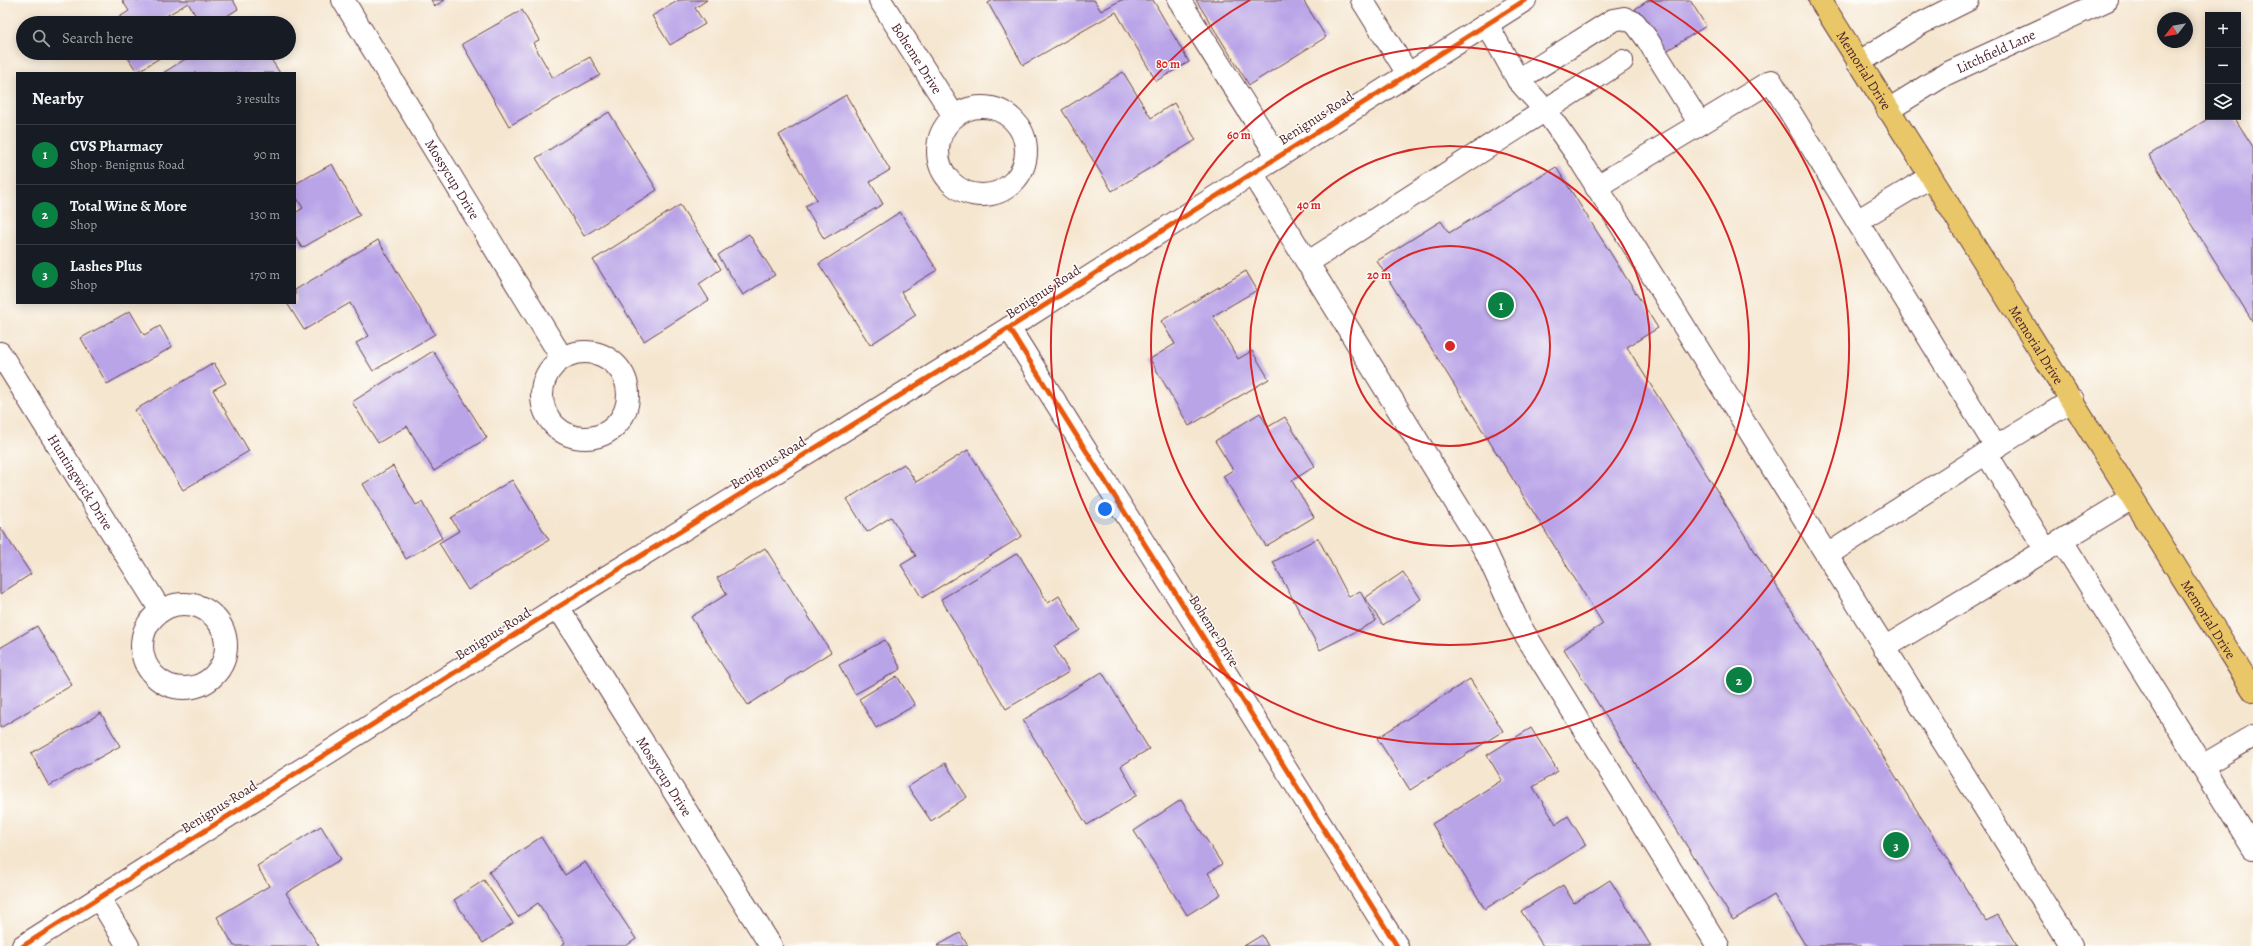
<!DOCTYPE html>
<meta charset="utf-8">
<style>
body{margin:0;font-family:Alegreya,serif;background:#20242c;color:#f1f3f6}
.controls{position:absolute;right:12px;top:12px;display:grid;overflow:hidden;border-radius:0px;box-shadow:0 2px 10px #0003}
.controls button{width:36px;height:36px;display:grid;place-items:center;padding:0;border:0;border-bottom:1px solid #363941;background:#171b24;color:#f1f3f6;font:20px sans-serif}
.compass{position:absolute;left:2157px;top:12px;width:36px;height:36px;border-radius:50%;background:#171b24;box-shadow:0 2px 10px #0003;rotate:239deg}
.you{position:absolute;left:1105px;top:509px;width:14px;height:14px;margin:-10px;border:3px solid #fff;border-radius:50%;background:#1a73e8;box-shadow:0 0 0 6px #1a73e833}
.badge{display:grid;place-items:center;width:26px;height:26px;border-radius:50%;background:#0b8043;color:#fff;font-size:13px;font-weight:700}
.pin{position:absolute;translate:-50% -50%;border:2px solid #fff;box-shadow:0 1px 4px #0006}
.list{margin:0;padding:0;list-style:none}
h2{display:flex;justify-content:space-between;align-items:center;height:52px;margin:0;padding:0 16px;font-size:17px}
h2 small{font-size:13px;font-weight:400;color:#9ea1a6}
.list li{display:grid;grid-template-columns:26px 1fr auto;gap:12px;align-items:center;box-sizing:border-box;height:60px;padding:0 16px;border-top:1px solid #363941}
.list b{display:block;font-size:15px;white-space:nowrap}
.list p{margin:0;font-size:13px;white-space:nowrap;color:#9ea1a6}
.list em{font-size:13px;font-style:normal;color:#9ea1a6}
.icon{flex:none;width:22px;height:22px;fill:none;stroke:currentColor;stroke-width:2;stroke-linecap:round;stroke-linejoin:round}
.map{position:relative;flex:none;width:2253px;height:946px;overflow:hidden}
.search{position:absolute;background:#171b24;box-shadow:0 2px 10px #0003;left:16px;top:16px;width:280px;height:44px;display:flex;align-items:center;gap:10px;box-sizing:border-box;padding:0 14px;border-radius:22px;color:#9ea1a6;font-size:15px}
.panel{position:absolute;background:#171b24;box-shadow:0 2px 10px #0003;left:16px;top:72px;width:280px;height:232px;border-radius:0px}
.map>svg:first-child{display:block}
.building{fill:#baa4e8}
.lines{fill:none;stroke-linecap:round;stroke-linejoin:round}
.minor-casing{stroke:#643d44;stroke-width:24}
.major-casing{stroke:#643d44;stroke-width:24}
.minor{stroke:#fff;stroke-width:22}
.major{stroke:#e9c769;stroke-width:22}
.cycleway-casing{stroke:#fdfcf7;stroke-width:8}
.cycleway{stroke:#e8590c;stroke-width:5}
.ring{fill:none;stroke:#d62828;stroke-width:2}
.labels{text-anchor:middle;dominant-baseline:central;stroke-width:3;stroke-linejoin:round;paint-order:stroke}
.street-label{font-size:14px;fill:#4a1f2b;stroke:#fdfcf7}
.centre{fill:#d62828;stroke:#fdfcf7;stroke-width:2}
.ring-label{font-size:12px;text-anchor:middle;font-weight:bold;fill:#d62828;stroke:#fdfcf7;stroke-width:3;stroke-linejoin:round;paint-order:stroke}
</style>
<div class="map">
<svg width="2253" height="946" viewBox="0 0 2253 946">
<rect width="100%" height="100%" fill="#fdfcf7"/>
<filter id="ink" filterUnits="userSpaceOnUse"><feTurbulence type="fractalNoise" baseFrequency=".025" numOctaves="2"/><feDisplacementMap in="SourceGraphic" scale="8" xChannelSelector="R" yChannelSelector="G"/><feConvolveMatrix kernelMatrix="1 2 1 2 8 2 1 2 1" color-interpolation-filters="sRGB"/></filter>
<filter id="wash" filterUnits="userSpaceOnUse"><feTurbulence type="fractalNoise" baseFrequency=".012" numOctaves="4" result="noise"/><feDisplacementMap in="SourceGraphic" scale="16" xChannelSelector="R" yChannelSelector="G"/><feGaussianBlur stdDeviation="0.9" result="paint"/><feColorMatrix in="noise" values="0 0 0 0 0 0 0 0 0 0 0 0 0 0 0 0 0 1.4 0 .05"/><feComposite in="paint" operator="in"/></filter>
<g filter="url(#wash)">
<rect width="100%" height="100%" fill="#f5e6d0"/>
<g id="blocks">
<!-- building -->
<path class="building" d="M122 0H233L238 9 216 23H200L188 3 158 21 159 23H110L129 11Z
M431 0H445L435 6Z
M679 0H707L695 8 705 24 670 45 652 16Z
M993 0H1094L1101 11 1121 0H1153L1189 62 1156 81 1116 12 1023 65 988 3Z
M1196 0H1303L1326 37 1249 85Z
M1649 0H1690L1706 26 1663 53 1635 9Z
M522 10 539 40 533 43 553 78 590 57 600 75 509 126 462 44Z
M125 53H168L137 72Z
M195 53H267L280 73H163Z
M1123 72 1151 118 1174 103 1196 140 1112 191 1062 110Z
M846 95 890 170 870 182 883 204 824 239 805 206 817 200 779 135Z
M609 112 657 190 584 236 536 158Z
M2211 117H2234L2253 147V322L2149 155Z
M332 164 360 215 302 248 295 236V213L303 208 295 195V184Z
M1556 167 1658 328 1627 347 1986 921 1998 915 2017 946H1806L1774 895 1733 920 1564 649 1603 624 1377 261 1441 221 1449 233Z
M680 205 721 269 699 284 709 300 644 341 593 260Z
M900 212 937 270 901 292 916 315 870 345 819 264Z
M749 234 775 275 743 295 718 255Z
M378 240 435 334 373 371 356 343 369 336 350 303 304 330 287 303H295V290Z
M1246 271 1257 290 1213 316 1238 359 1252 351 1269 379 1189 426 1150 359 1175 344 1161 321Z
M130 311 144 335 160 326 172 347 107 384 81 338Z
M433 351 487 438 434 471 407 426 378 443 352 402Z
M214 363 226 383 213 390 249 451 183 490 135 410Z
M1260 413 1268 427 1285 417 1315 466 1292 481 1314 517 1266 546 1223 476 1233 470 1215 441Z
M968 450 1022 536 922 598 901 565 916 556 891 517 867 532 847 499 904 464 916 482Z
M393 466 416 505 422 502 442 538 406 559 363 484Z
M512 480 549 540 468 590 439 543 459 531 451 518Z
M0 527 31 574 0 594Z
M1318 538 1349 597 1360 591 1376 621 1320 650 1273 562Z
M765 548 831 652 748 705 691 617 727 594 717 578Z
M1018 553 1048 603 1059 596 1080 630 1054 646 1069 672 1006 709 941 599Z
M1403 572 1421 599 1383 625 1365 598Z
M37 626 72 685 0 728V648Z
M885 640 901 669 855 694 839 665Z
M1102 672 1149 749 1121 766 1137 795 1087 825 1023 720Z
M897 676 915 705 876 728 859 699Z
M1470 679 1503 731 1410 790 1377 738Z
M101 713 120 746 49 786 31 753Z
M1531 728 1558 771 1533 787 1556 824 1568 816 1586 845 1485 909 1432 824 1502 780 1487 755Z
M945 763 967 797 931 821 908 787Z
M1181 800 1222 864 1208 873 1221 894 1187 915 1134 831Z
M321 826 341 859 286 893 319 946H234L217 917 269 886 257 866Z
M541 837 565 875 585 862 636 939 626 946H561L565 943 538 903 518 917 489 872Z
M484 880 513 923 483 943 454 900Z
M1610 880 1651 946H1543L1521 911 1563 885 1574 903Z
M960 933 968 946H937Z
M1262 935 1268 946H1244Z"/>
</g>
</g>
<g filter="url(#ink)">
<use href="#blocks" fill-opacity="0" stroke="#643d44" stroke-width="1"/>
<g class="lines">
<defs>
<g id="minor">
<path id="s1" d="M343 0 562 358"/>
<path id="s2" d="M880 0 954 116"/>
<path d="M1179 0 1278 157"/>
<path d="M1362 0 1408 74"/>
<path d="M1487 24 1518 80 1545 110 1577 155 2071 946"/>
<path d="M1858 63 1920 24 1968 0"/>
<path d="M1518 80 1613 20 1624 18 1635 23 1647 39 1700 124"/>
<circle cx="982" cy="151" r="44"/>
<path id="s3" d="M1888 110 1946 74 2107 0"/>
<path d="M1252 173 1485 550 1520 626 1718 946"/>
<path d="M1596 187 1771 81 1996 447"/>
<path d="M1857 221 1930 177"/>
<path d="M1307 263 1622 61"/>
<path d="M1009 328 1397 946"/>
<circle cx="585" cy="395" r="43"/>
<path id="s4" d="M0 353 161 611"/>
<path d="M1986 453 2046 550"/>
<path d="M2062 541 2253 848"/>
<path d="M1827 555 1996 447 2073 400"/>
<circle cx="184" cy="646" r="42"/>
<path id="s5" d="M558 607 771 946"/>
<path d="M1884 648 2132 498"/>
<path d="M2202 766 2253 736"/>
<path d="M99 898 128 946"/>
<path d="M23 946 558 607 1009 328 1525 0"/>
</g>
<g id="major">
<path id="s6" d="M1820 0 2253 690"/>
</g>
</defs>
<!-- minor casing -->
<use href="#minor" class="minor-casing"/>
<!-- major casing -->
<use href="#major" class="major-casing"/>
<!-- minor -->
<use href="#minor" class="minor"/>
<!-- major -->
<use href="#major" class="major"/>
<defs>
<path id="cycleway" d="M1009 328 1397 946
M23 946 558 607 1009 328 1525 0"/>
</defs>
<!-- cycleway casing -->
<use href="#cycleway" class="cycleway-casing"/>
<!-- cycleway -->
<use href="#cycleway" class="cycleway"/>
</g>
</g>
<!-- distance rings -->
<g class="ring">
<circle cx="1450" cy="346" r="100"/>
<circle cx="1450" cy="346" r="200"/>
<circle cx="1450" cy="346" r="299"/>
<path d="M1650 0A399 399 0 1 1 1250 0"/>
</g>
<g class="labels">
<!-- street labels -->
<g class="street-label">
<text stroke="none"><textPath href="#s3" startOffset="123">Litchfield Lane</textPath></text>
<text stroke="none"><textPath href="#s2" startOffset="69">Boheme Drive</textPath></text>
<text stroke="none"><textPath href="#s6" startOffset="83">Memorial Drive</textPath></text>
<text transform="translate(1316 118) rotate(-33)">Benignus Road</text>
<text stroke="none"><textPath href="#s1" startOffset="210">Mossycup Drive</textPath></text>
<text transform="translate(1043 292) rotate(-33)">Benignus Road</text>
<text stroke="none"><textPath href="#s6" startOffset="407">Memorial Drive</textPath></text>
<text transform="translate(768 463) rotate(-32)">Benignus Road</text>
<text stroke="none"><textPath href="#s4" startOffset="152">Huntingwick Drive</textPath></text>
<text stroke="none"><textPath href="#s6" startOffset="731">Memorial Drive</textPath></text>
<text transform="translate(1214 631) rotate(58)">Boheme Drive</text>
<text transform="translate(493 634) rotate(-32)">Benignus Road</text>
<text stroke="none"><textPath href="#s5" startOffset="200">Mossycup Drive</textPath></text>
<text transform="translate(219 807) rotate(-32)">Benignus Road</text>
</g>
</g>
<circle cx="1450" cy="346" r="6" class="centre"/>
<g class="ring-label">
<text x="1168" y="68">80 m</text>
<text x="1239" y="139">60 m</text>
<text x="1309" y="209">40 m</text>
<text x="1379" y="279">20 m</text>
</g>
</svg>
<div class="controls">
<button>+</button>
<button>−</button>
<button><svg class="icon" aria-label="layers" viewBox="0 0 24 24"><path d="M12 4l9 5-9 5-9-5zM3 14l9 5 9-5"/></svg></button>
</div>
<svg class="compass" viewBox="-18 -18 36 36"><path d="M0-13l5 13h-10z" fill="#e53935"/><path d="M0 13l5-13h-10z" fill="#9ea1a6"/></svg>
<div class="you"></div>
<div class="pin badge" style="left:1501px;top:305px">1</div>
<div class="pin badge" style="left:1739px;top:680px">2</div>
<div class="pin badge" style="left:1896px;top:845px">3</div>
<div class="search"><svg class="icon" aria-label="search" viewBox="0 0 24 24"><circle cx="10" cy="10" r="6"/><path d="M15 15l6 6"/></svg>Search here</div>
<section class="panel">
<h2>Nearby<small>3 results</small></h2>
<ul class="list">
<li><span class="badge">1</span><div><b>CVS Pharmacy</b><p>Shop · Benignus Road</p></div><em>90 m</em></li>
<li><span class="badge">2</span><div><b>Total Wine &amp; More</b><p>Shop</p></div><em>130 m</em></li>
<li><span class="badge">3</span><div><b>Lashes Plus</b><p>Shop</p></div><em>170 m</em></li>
</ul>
</section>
</div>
